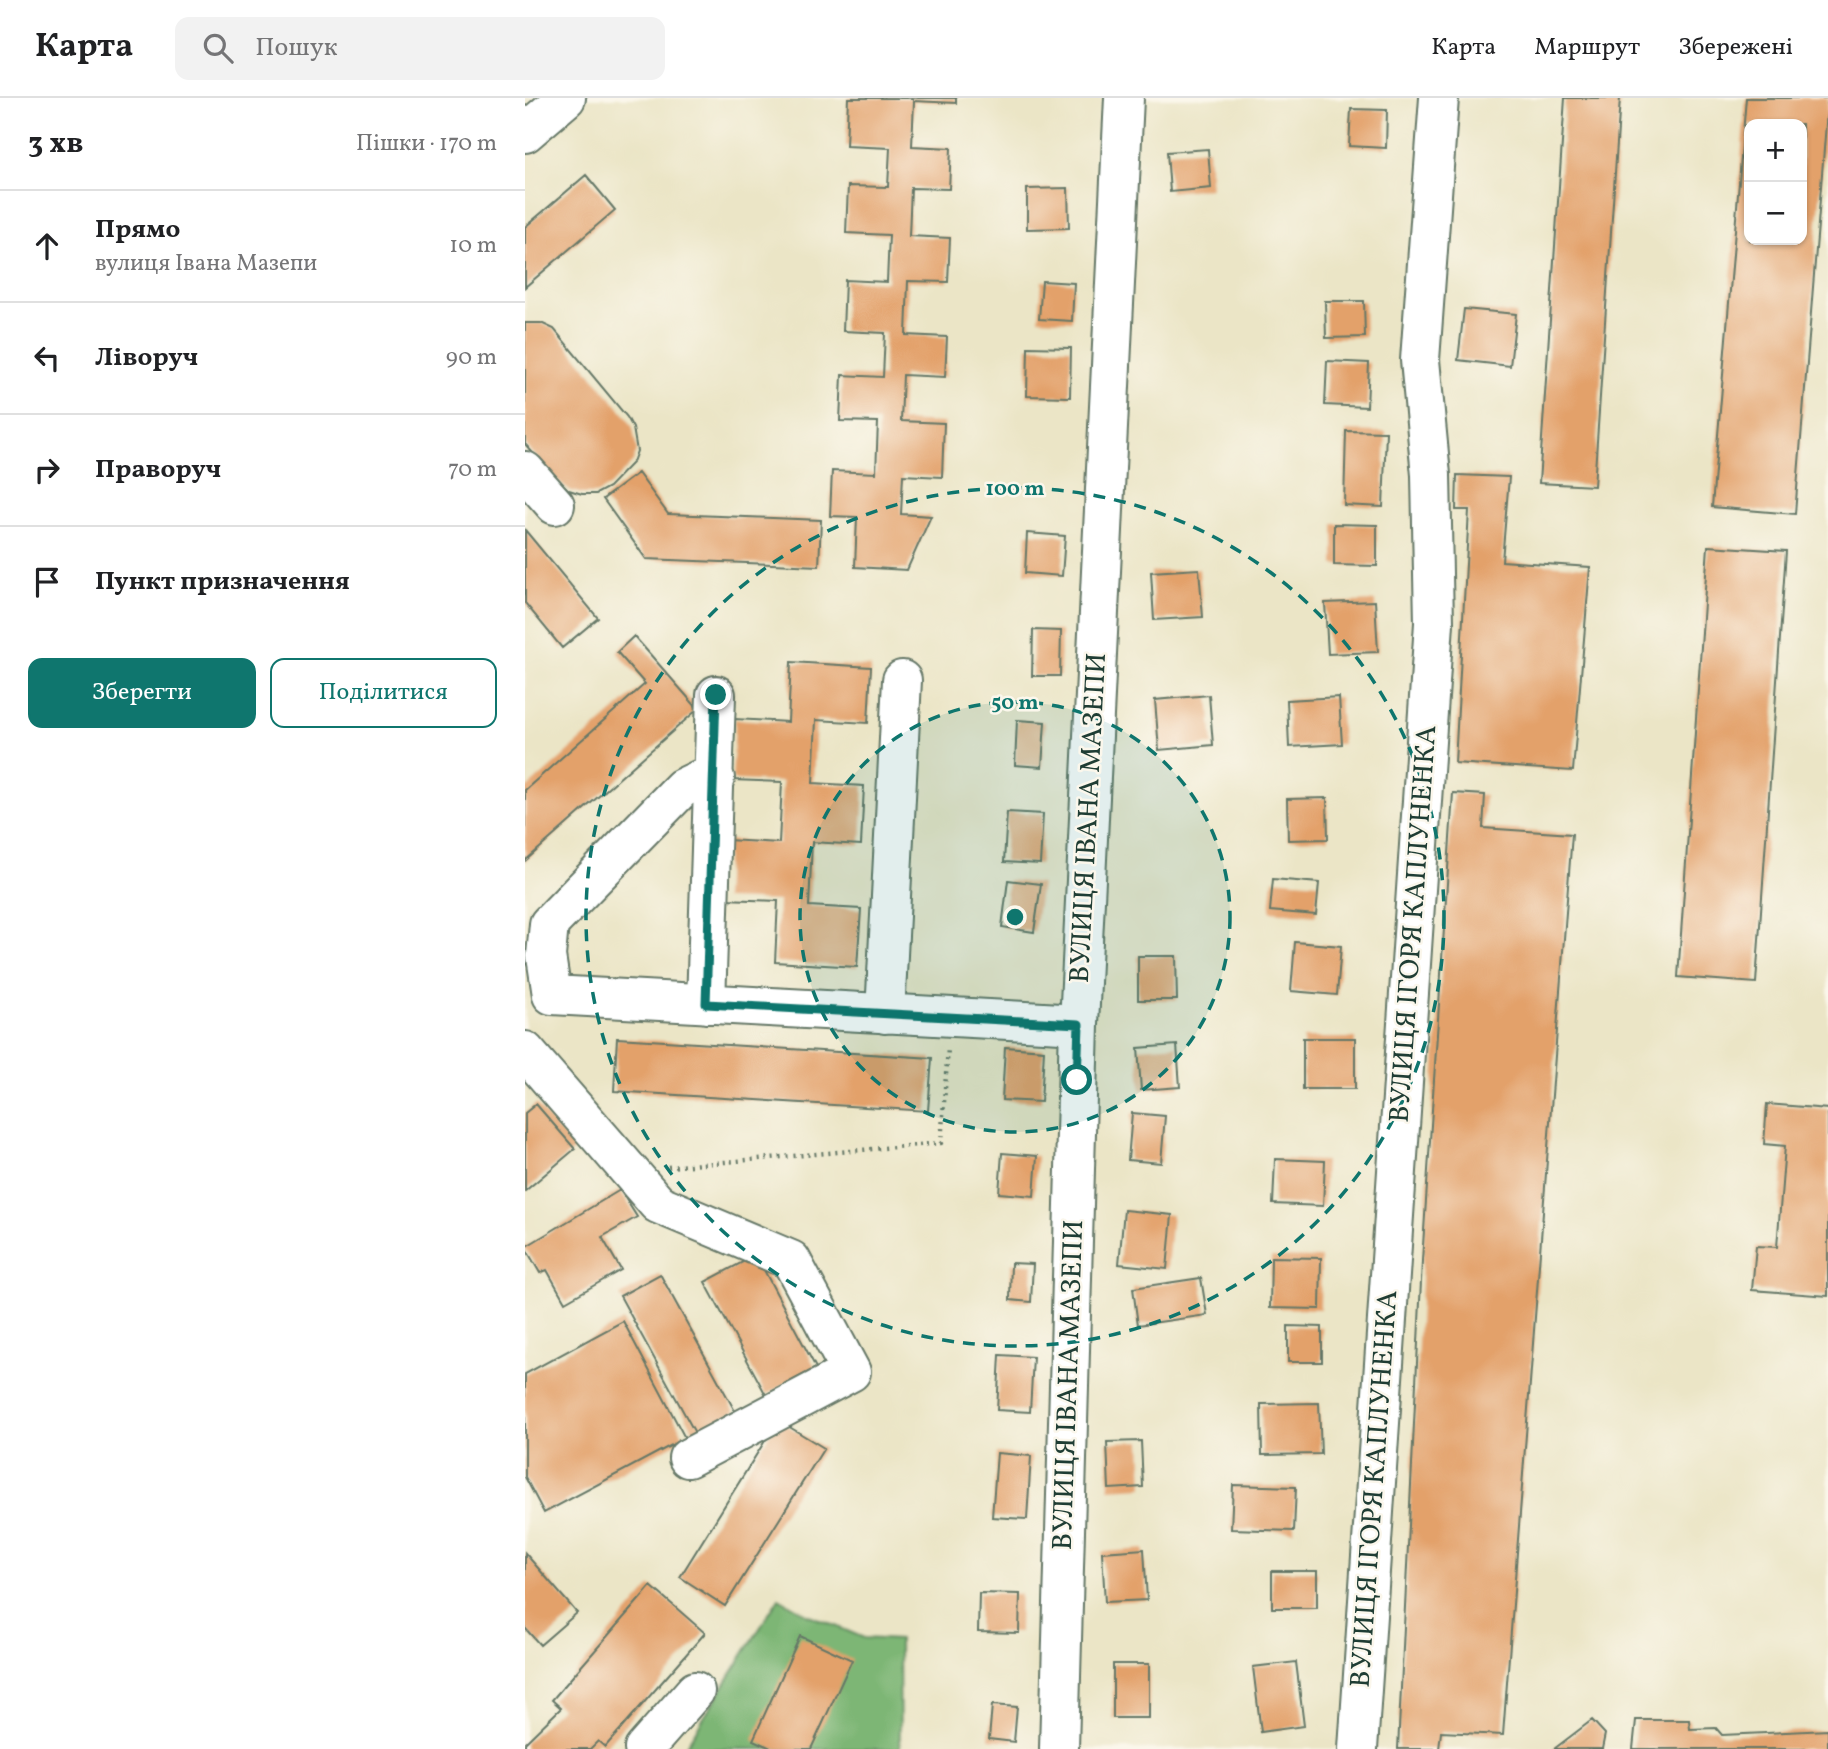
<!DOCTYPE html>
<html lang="uk">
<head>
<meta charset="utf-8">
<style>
  body { margin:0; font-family:Vollkorn,serif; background:#f2f2f2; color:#202124 }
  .controls { position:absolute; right:21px; top:21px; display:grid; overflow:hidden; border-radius:14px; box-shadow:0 2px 5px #0004 }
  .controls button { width:63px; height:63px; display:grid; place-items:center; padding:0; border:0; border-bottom:2px solid #e0e0e0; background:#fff; color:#202124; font:35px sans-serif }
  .stop { position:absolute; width:21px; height:21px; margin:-16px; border:5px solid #0f766e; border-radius:50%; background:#fff }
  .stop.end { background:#0f766e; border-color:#fff; box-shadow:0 2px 7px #0008 }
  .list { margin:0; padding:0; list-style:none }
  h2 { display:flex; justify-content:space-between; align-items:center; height:91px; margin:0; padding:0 28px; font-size:30px }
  h2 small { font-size:23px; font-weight:400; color:#757577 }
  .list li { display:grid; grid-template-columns:46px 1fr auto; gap:21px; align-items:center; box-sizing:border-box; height:112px; padding:0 28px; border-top:2px solid #e0e0e0 }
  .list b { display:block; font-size:26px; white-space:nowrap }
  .list p { margin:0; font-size:23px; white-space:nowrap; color:#757577 }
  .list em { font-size:23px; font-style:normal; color:#757577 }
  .actions { display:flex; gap:14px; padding:21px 28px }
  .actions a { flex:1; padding:16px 0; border:2px solid #0f766e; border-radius:14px; text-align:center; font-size:24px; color:#0f766e }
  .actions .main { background:#0f766e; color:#fff }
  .icon { flex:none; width:38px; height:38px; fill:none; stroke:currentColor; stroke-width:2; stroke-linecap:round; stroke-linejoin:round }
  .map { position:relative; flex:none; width:1303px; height:1651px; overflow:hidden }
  header { display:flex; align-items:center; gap:42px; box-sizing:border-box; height:98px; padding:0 35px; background:#fff; border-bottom:2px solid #e0e0e0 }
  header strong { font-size:33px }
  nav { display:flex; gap:38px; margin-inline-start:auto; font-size:24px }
  .search { width:490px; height:63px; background:#f2f2f2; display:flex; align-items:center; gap:18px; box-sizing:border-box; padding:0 24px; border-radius:14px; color:#757577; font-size:26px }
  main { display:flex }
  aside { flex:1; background:#fff }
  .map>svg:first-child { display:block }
</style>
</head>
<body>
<header>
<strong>Карта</strong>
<div class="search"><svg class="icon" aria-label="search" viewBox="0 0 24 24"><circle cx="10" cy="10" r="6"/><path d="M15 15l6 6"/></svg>Пошук</div>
<nav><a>Карта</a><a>Маршрут</a><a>Збережені</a></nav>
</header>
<main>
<aside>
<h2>3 хв<small>Пішки · 170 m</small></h2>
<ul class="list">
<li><svg class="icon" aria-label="ahead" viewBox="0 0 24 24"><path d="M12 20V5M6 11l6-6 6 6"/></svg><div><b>Прямо</b><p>вулиця Івана Мазепи</p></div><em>10 m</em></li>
<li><svg class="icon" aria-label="left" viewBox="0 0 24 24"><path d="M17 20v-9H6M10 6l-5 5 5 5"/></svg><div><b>Ліворуч</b></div><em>90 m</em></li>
<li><svg class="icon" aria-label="right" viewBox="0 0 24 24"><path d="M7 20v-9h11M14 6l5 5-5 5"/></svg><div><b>Праворуч</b></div><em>70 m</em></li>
<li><svg class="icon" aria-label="arrive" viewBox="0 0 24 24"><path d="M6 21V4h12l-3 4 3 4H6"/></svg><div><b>Пункт призначення</b></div></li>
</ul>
<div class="actions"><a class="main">Зберегти</a><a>Поділитися</a></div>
</aside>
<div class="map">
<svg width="1303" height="1651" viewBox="0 0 1303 1651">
  <rect width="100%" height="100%" fill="#fbf7ec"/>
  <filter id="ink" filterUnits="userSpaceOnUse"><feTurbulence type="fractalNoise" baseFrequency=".0143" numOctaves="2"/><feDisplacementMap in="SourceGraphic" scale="14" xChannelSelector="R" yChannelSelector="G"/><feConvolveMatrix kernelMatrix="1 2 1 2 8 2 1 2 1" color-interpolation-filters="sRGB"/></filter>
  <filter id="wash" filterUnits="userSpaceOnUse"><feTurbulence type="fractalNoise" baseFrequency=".00686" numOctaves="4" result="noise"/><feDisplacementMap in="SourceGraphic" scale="28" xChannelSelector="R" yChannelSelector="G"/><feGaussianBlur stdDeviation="1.57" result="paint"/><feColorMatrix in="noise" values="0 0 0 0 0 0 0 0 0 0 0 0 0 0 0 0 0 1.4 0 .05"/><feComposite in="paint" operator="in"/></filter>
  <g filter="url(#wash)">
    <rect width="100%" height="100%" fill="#ebe5c6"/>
    <path fill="#7db674" stroke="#4e7a54" stroke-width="2" d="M254,1500L282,1516L339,1540L374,1542L375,1651H159Z"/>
    <g id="blocks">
      <path fill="#e3a16b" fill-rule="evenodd" d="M323,0H431V5L389,3L387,48L426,50L424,91L386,90L384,138L425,140L423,184L383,183L381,237L422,239L420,279L378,277L376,323L419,325L417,379L378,377L376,416L406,418L382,472L330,469L332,419L305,418L307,373L351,375L353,324L315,323L317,277L358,279L360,235L318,233L320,182L362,184L364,137L321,135L323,88L363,89L365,50L321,48Z
        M1040,0H1095L1069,388L1014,385Z
        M1221,0H1303L1270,416L1187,409ZM1224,26H1277V142H1224Z
        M826,11L862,12L861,50L824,48Z
        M683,51L686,90L645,94L642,54Z
        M61,77L90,112L0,189V129Z
        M543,90L544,130L502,131V91Z
        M517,183L549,185L547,223L514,221Z
        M800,203H839L840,239L801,240Z
        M939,211L991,216L985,268L933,262Z
        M0,225H16L29,231L102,319L108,330L112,353L108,364L84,389L71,396H57L44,392L29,379L0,346Z
        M503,249L546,250L545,299L502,298Z
        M802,263L844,265L842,309L800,307Z
        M821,333L861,334L858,409L819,407Z
        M113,375L143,416L296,422L294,468L121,461L78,401Z
        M932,377L984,379L977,463L1065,469L1048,673L930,665L944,412H931Z
        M809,426L852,427V468L809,467Z
        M0,432L73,520L37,550L0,505Z
        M502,435L540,438L537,478L500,475Z
        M1183,448L1261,453L1231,885L1153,879Z
        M674,471L678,519L629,522L626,474Z
        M850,503L853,554L803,556L800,505Z
        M508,532L536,533L535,578H507Z
        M109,538L173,611L0,763V692L120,586L92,554Z
        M266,564L346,569L343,625L291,622L288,685L339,688L336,747L287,744L284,808L336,811L332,869L250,864L253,803L199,801L202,742L254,745L257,684L207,682L210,621L263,624Z
        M684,597L688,647L634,652L630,602Z
        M814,599L817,646L764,649L762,602Z
        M492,622L520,624L517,669L490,667Z
        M928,695L960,697L958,730L1047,736L978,1637L916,1634L914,1651H873L897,1163Z
        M802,700L803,741L763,742L762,701Z
        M482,714L518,716L515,766L479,764Z
        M748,781L794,785L791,817L745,813Z
        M483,782L516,786L509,834L477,829Z
        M770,844L816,848L812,897L766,893Z
        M613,858H651L652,902H613Z
        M92,940L407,960L403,1013L89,993Z
        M778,940H830V991H778Z
        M652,947L655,989L616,992L613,950Z
        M480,949L519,952L516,1004L477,1002Z
        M11,1006L50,1051L0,1093V1015Z
        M1242,1006L1303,1011V1198L1227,1192L1231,1148L1252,1149L1260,1048L1239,1046Z
        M607,1015L640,1018L636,1065L603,1062Z
        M477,1055L512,1058L509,1098L474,1095Z
        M750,1061L800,1063L798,1108L748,1106Z
        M95,1092L112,1119L77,1139L96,1172L40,1204L22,1172L15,1175L0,1149Z
        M599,1112L647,1117L642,1171L594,1166Z
        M231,1157L291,1270L241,1297L180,1184Z
        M746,1159L796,1160L795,1211L745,1210Z
        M486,1165L508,1166L506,1204L485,1202Z
        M135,1176L210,1313L170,1335L95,1198Z
        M676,1180L682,1217L613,1227L608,1190Z
        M98,1223L160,1340L19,1415L0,1379V1276Z
        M763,1228L797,1229V1264H763Z
        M475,1257L508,1259L505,1314L472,1312Z
        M794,1305L796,1356L737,1357L736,1306Z
        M253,1322L299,1350L200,1508L155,1479Z
        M616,1343L618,1389L584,1391L582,1344Z
        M472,1355L506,1358L502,1421L467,1419Z
        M708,1387L771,1389L769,1433L706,1431Z
        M619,1451L622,1502L580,1504L577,1454Z
        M0,1455L52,1515L15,1547L0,1530Z
        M747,1473H792V1510H747Z
        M126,1488L180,1535L80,1649L73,1643L65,1651H0V1645L36,1610L27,1602Z
        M454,1495L495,1496L494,1535L453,1534Z
        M275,1538L327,1562L286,1651H248L228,1642Z
        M771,1564L779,1628L736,1634L728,1569Z
        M588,1566H624V1620H588Z
        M467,1607L492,1609L489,1644L464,1641Z
        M1067,1622L1080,1636L1077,1651H1029Z
        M1111,1622H1164L1165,1631L1191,1630L1197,1637L1303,1632V1651H1108Z"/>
    </g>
  </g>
  <g filter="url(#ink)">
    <use href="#blocks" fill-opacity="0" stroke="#667867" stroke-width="2"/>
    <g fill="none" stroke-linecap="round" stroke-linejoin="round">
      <defs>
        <path id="minor" d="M0,35L41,0
          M0,373L30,407
          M190,680H178L157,690L24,826L21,858L27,897L554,926
          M181,906L191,597
          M360,916L377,582
          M0,953L133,1106L266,1162L326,1274L163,1360
          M119,1651L170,1593
          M534,1651L554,926L599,0
          M833,1651L909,525L906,377L895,262L914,0"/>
      </defs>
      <use href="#minor" stroke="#667867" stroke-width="42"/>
      <path stroke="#667867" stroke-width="4.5" stroke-dasharray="2 5" stroke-linecap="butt" d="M143,1069L416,1045L423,950"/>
      <use href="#minor" stroke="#fff" stroke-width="38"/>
    </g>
  </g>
  <g fill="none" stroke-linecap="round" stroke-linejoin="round" filter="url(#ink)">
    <path stroke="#0f766e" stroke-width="9" d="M191,597L181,906L554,926L552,982"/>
  </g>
  <circle cx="490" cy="819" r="215" fill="#0f766e" fill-opacity=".12"/>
  <g fill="none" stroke="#0f766e" stroke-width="3.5" stroke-dasharray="12 9">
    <circle cx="490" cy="819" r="215"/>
    <circle cx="490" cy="819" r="429"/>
  </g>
  <g text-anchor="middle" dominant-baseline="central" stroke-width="5" stroke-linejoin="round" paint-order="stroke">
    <g font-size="28" fill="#1f3d34" stroke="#fbf7ec">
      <text transform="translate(564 720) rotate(-87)">ВУЛИЦЯ ІВАНА МАЗЕПИ</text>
      <text transform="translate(889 826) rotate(-86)">ВУЛИЦЯ ІГОРЯ КАПЛУНЕНКА</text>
      <text transform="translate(544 1287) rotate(-88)">ВУЛИЦЯ ІВАНА МАЗЕПИ</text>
      <text transform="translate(850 1391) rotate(-86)">ВУЛИЦЯ ІГОРЯ КАПЛУНЕНКА</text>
    </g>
  </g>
  <circle cx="490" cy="819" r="10" fill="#0f766e" stroke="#fbf7ec" stroke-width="3.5"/>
  <g font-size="21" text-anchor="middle" font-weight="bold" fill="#0f766e" stroke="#fbf7ec" stroke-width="5" stroke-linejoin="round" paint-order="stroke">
    <text x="490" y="397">100 m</text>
    <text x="490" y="611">50 m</text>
  </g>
</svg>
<div class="controls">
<button>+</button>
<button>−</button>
</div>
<div class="stop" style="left:552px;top:982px"></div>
<div class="stop end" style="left:191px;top:597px"></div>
</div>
</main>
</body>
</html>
